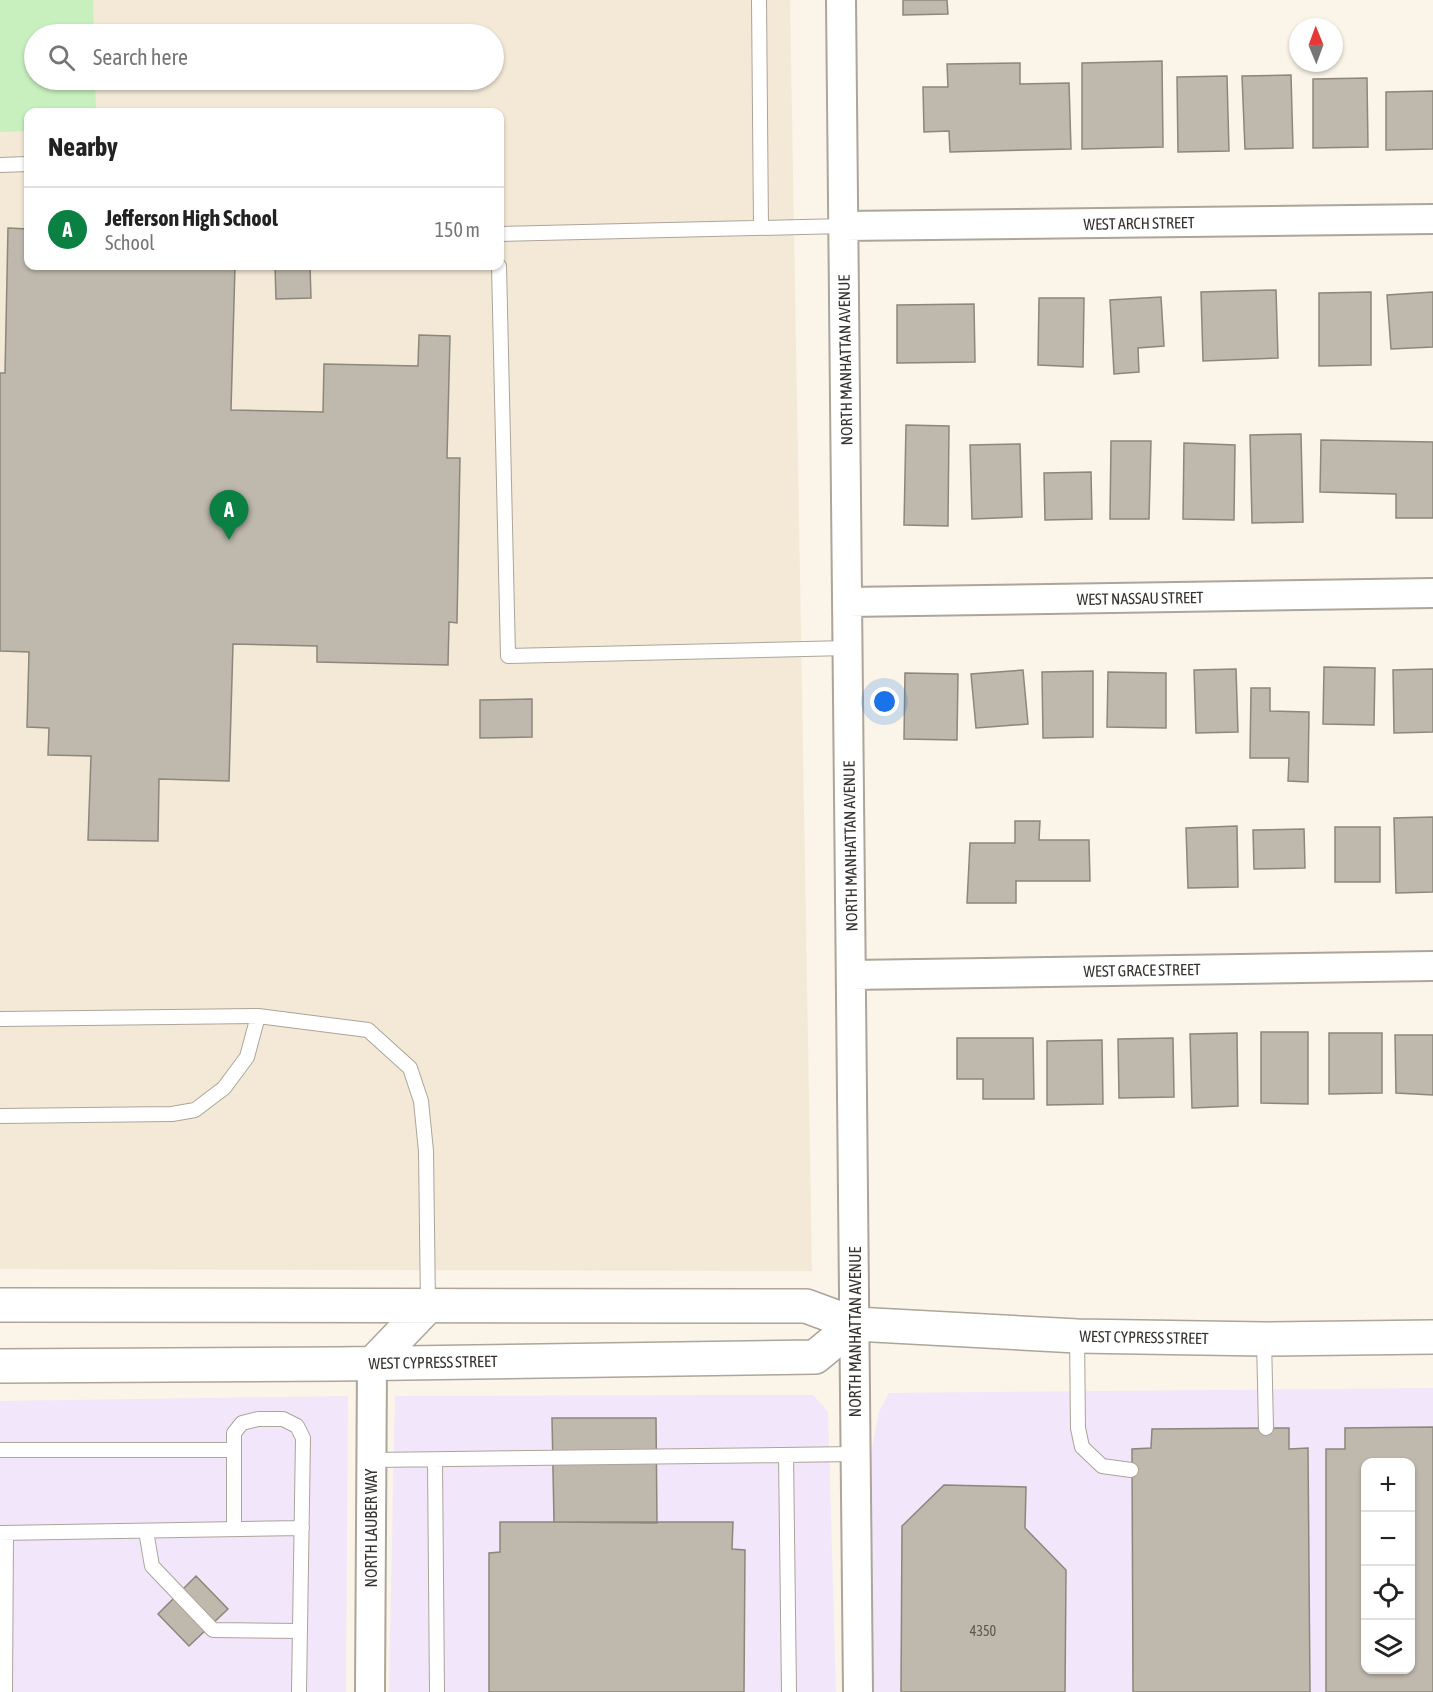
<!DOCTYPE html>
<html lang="en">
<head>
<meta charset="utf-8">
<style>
  body { margin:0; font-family:"Asap Condensed",sans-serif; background:#f2f2f2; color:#222 }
  .controls { position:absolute; right:18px; bottom:18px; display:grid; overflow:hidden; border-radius:12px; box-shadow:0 2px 4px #0004 }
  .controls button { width:54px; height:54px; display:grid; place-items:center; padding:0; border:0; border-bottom:2px solid #e0e0e0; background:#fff; color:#222; font:30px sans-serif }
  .compass { position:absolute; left:1289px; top:18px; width:54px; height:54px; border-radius:50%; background:#fff; box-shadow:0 2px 4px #0004; rotate:359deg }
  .you { position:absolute; left:885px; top:702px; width:21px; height:21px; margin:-15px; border:4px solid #fff; border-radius:50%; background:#1a73e8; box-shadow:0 0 0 9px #1a73e833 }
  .badge { display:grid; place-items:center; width:39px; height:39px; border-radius:50%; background:#0b8043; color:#fff; font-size:20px; font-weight:700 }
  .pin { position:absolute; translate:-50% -50px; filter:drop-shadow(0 2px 3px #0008) }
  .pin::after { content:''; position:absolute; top:32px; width:21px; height:18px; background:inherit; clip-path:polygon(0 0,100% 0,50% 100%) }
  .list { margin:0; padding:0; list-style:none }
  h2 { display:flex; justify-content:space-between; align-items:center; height:78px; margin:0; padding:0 24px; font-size:26px }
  h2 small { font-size:20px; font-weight:400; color:#767676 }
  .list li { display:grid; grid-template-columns:39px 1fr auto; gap:18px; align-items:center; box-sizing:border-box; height:84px; padding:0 24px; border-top:2px solid #e0e0e0 }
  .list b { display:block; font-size:22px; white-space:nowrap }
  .list p { margin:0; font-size:20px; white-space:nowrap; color:#767676 }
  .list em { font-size:20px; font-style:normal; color:#767676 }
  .icon { flex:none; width:33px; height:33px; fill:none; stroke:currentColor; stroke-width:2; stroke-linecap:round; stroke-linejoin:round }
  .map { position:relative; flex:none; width:1433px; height:1692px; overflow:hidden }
  .search { position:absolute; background:#fff; box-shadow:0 2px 4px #0004; left:24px; top:24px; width:480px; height:66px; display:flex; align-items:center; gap:15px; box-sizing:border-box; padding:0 21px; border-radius:33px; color:#767676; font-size:22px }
  .panel { position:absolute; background:#fff; box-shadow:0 2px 4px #0004; left:24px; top:108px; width:480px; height:162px; border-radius:12px }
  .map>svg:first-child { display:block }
</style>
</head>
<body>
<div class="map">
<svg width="1433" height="1692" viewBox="0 0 1433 1692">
  <rect width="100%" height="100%" fill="#fbf4e8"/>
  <path fill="#f2e6fa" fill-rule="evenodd" d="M1433,1388V1692H870L869,1463L879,1412L889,1393ZM1366,1462H1410V1670H1366Z
    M813,1395L828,1412L836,1692H389L395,1396Z
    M348,1396L346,1692H0V1401Z"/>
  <path fill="#f3e9d6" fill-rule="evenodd" d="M0,0H790L812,1271L0,1269ZM34,34H494V80H34ZM28,112H500V266H28Z"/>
  <path fill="#c8f0bf" d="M0,0H93L94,34H34V80H95L96,112H28V131L0,132Z"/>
  <path fill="#beb8ad" stroke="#8c867b" stroke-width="1.5" fill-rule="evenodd" d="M903,0H947L948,14L903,15Z
    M1162,61L1163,147L1082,149V63Z
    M1020,63V84L1069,83L1071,149L950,152L949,131L924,132L923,87H948L947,64Z
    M1291,75L1293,148L1245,149L1242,76Z
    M1227,76L1229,151L1178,152L1177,77Z
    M1367,78L1368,147L1313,148V79Z
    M1433,91V149L1386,150V92Z
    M8,228L28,229V266H235L231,410L323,412L324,364L418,366L419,335L450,336L447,458H460L457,623L449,622L448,665L317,662V646L233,644L229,781L159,779L158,841L88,840L91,756L48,755L49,728L27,727L29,652L0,651V373H5Z
    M275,266H310L311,298L276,299Z
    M1276,290L1278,358L1203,361L1201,292Z
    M1371,292V365L1319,366V293Z
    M1433,292V347L1391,349L1387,295Z
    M1161,297L1164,346L1138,348L1139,372L1114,374L1110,300Z
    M1039,298H1084L1083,367L1038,365Z
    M974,304L975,362L897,363V305Z
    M906,425L949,426L948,526L904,525Z
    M1301,434L1303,522L1252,523L1250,435Z
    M1321,440L1433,442V518H1396V494L1320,492Z
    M1111,441H1151L1149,519H1110Z
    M1184,443L1235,445L1234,520L1183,519Z
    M1020,444L1022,517L972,519L970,445Z
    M1091,472L1092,519L1045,520L1044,473Z
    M1324,667L1375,668L1374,725L1323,724Z
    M1236,669L1238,732L1196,733L1194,670Z
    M1433,669V732L1394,733L1393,670Z
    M1023,670L1028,724L976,728L971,674Z
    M1093,671V737L1043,738L1042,672Z
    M1108,672L1166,673V728L1107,727Z
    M905,673L958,674L957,740L904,739Z
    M1251,688H1270V711L1309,712L1308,782L1288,781L1289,758H1250Z
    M532,699V737L480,738V700Z
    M1433,817V892L1396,893L1394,818Z
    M1015,821H1040L1039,840H1089L1090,881H1016V903H967L970,843H1015Z
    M1237,826L1238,887L1188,888L1186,828Z
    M1335,827H1380V882H1335Z
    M1304,829L1305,868L1254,869L1253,830Z
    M1261,1032H1308V1104L1261,1103Z
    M1237,1033L1238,1106L1192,1108L1190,1034Z
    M1329,1033H1382V1093L1329,1094Z
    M1395,1035H1433V1095L1396,1093Z
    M957,1038H1033L1034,1099H983V1079H957Z
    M1173,1038L1174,1097L1119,1098L1118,1039Z
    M1102,1040L1103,1104L1047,1105V1041Z
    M552,1418H656L657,1523L554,1522Z
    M1433,1427V1692H1326V1449H1345V1428ZM1366,1462H1410V1670H1366Z
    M1266,1428H1289V1449L1308,1448L1310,1692H1133L1132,1449L1151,1448L1152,1429Z
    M944,1485L1026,1487L1025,1528L1066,1570L1065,1692H901L902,1526Z
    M500,1522H733L732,1549L745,1550L744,1692H489V1553L500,1552Z
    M196,1576L228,1609L189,1646L158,1614Z"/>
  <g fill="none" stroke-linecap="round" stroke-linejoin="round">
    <defs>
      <path id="lane" d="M759,0L761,228
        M0,165L28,164
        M500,234L844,226
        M499,266L508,656L848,648
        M0,1019L258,1016L368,1030L410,1068L421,1101L426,1151L428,1306
        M0,1116L172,1114L195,1110L224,1088L247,1057L258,1016
        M1077,1336L1078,1428L1082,1447L1102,1466L1131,1470
        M1264,1339L1266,1428
        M0,1450H233
        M786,1455L789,1692
        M372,1460L856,1454
        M435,1460L437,1692
        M234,1529V1433L242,1423L258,1419H283L297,1426L303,1438L299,1692
        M146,1531L152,1566L213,1630L300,1631
        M0,1533L302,1528
        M5,1692L6,1533"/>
      <path id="street" d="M841,0L858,1692
        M844,226L1433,219
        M848,602L1433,593
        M851,975L1433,966
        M370,1692L372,1364"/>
      <path id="secondary" d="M0,1305L806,1306L855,1324L1077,1336L1264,1339L1433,1337
        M372,1364L428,1306
        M0,1366L338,1364L815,1357L855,1324"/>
    </defs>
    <use href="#lane" stroke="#aba59a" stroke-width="16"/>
    <use href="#street" stroke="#aba59a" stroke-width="32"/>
    <use href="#secondary" stroke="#aba59a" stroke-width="36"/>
    <use href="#lane" stroke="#fff" stroke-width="14"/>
    <use href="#street" stroke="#fff" stroke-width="28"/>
    <use href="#secondary" stroke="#fff" stroke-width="33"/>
  </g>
  <g text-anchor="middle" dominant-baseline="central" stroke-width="6" stroke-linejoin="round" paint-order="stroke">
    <g font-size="14" fill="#59554f">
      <text x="983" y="1631">4350</text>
    </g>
    <g font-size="16" fill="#373430" stroke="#fff">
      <text transform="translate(1139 223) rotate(-1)">WEST ARCH STREET</text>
      <text transform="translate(845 360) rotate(-91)">NORTH MANHATTAN AVENUE</text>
      <text transform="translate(1140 598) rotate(-1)">WEST NASSAU STREET</text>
      <text transform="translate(850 846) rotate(-91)">NORTH MANHATTAN AVENUE</text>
      <text transform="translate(1142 970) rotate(-1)">WEST GRACE STREET</text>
      <text transform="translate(855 1332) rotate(-90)">NORTH MANHATTAN AVENUE</text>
      <text transform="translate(1144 1337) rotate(1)">WEST CYPRESS STREET</text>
      <text transform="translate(433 1362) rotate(-1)">WEST CYPRESS STREET</text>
      <text transform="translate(371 1528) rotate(-90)">NORTH LAUBER WAY</text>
    </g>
  </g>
</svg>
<div class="controls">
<button>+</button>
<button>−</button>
<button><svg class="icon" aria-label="locate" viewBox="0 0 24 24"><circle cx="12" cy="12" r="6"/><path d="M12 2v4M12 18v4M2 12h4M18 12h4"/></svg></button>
<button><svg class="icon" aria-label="layers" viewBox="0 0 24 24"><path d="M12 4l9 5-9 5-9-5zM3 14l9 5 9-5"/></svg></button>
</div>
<svg class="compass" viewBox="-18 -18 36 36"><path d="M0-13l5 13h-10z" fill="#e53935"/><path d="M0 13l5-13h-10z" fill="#767676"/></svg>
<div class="you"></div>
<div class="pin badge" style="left:229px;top:540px">A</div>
<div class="search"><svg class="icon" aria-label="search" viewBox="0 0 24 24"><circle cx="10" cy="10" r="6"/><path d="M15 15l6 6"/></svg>Search here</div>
<section class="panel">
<h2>Nearby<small></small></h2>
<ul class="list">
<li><span class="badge">A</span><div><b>Jefferson High School</b><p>School</p></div><em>150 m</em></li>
</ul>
</section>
</div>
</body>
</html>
